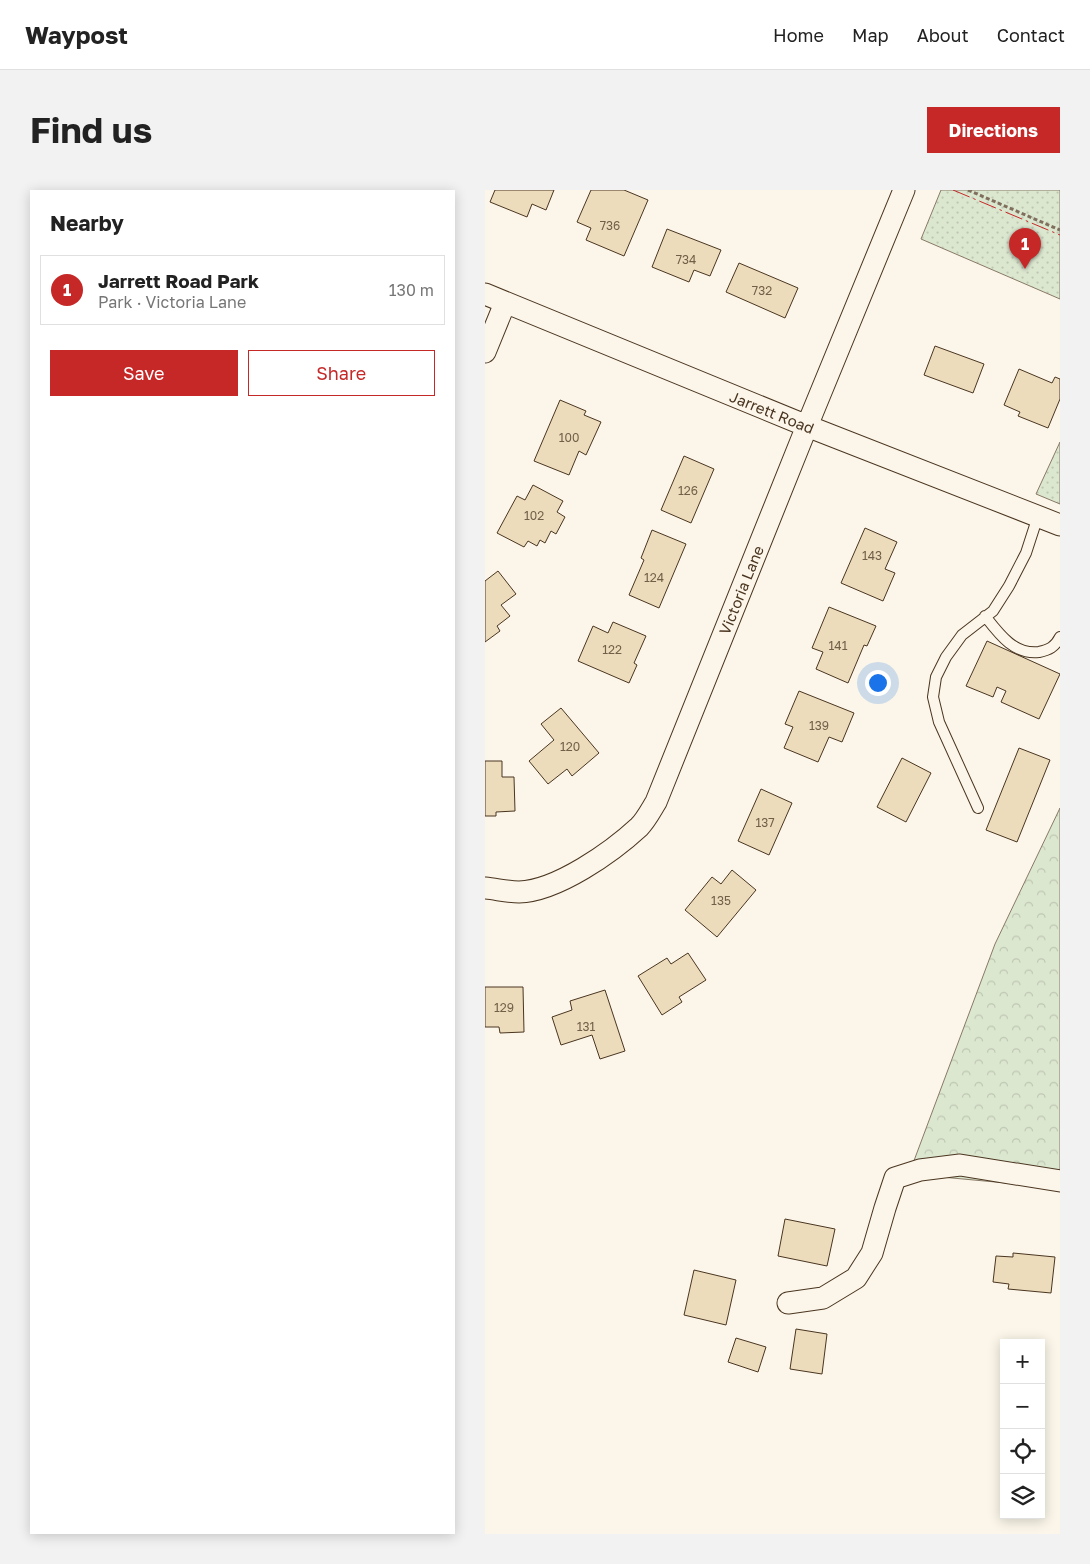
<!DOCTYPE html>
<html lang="en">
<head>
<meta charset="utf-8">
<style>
  body { margin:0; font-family:"Golos Text",sans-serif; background:#f2f2f2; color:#222 }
  .controls { position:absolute; right:15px; bottom:15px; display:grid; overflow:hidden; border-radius:0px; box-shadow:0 2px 12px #0003 }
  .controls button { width:45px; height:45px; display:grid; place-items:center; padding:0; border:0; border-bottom:1px solid #e0e0e0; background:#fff; color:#222; font:25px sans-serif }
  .you { position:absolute; left:392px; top:492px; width:18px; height:18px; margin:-12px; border:4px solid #fff; border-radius:50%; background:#1a73e8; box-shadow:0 0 0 8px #1a73e833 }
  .badge { display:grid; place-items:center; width:32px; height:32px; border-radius:50%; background:#c62828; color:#fff; font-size:16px; font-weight:700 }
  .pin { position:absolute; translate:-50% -41px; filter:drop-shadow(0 1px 2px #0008) }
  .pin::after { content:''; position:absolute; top:26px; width:18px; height:15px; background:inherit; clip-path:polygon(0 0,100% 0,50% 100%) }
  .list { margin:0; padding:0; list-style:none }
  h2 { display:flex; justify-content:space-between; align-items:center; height:65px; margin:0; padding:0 20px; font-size:21px }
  h2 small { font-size:16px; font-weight:400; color:#767676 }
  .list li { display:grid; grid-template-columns:32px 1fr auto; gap:15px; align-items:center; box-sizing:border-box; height:70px; margin:0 10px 10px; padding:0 10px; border:1px solid #e0e0e0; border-radius:0px }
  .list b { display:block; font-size:19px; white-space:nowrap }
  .list p { margin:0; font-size:16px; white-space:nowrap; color:#767676 }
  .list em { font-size:16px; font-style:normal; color:#767676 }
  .actions { display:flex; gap:10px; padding:15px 20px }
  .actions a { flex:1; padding:11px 0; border:1px solid #c62828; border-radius:0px; text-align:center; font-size:18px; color:#c62828 }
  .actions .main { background:#c62828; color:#fff }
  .icon { flex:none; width:28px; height:28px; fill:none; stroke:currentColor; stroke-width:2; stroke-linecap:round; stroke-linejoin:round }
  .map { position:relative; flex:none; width:575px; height:1344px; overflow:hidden; border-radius:0px }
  header { display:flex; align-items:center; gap:30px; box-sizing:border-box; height:70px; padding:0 25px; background:#fff; border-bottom:1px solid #e0e0e0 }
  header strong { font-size:24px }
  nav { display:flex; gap:28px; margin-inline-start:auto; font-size:18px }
  .intro { display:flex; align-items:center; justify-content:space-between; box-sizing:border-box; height:120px; padding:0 30px }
  h1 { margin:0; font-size:35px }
  .button { padding:12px 22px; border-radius:0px; background:#c62828; color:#fff; font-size:18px; font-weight:700 }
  main { display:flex; gap:30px; padding:0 30px }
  aside { flex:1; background:#fff; border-radius:0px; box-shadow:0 2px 12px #0003 }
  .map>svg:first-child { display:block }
</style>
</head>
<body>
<header>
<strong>Waypost</strong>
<nav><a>Home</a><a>Map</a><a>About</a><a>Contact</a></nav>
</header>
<div class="intro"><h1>Find us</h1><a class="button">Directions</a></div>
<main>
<aside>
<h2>Nearby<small></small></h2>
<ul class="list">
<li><span class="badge">1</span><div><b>Jarrett Road Park</b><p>Park · Victoria Lane</p></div><em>130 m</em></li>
</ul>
<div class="actions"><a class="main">Save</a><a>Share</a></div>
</aside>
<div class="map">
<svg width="575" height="1344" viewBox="0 0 575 1344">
  <defs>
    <pattern id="forest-crowns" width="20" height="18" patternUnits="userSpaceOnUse" patternTransform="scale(1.25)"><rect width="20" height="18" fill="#dce7d0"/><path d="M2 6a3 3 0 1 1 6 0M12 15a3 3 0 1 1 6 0" fill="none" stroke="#bec7b2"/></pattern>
    <pattern id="park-dots" width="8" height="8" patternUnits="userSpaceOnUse" patternTransform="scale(1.25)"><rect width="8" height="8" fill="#dce7d0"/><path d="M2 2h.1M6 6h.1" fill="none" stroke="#bec7b2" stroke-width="1.8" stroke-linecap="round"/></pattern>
  </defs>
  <rect width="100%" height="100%" fill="#fbf6e9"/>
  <path fill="url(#forest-crowns)" stroke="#887966" d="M575,618V998L424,984L510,754Z"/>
  <path fill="url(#park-dots)" stroke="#887966" d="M456,0H575V109L436,49Z
    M575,252V314L551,304Z"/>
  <path fill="#ecdcbc" stroke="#4a3520" d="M10,0H69L61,20L47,14L42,27L5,12Z
    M106,0H139L163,10L139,66L101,50L106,38L92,32Z
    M182,39L236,60L225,86L209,80L204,92L167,77Z
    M254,73L313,98L300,128L241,102Z
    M450,156L499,174L488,203L439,185Z
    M534,179L567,193L570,187L575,189V209L563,238L533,226L535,222L519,215Z
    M75,210L101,221L99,225L116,232L101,265L94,261L84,285L49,271Z
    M199,266L229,279L206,333L176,320Z
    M48,295L78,311L72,322L80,327L71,344L66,341L60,353L55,350L52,356L43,351L39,357L12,343L32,306L40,310Z
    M380,338L412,352L400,379L410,383L398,411L356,393Z
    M167,340L201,354L174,418L144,405L159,370L156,368Z
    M13,381L31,404L16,415L25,426L12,436L15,441L0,452V391Z
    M344,417L391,436L382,456L379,455L363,493L331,479L338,462L327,458Z
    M128,432L161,446L149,473L152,475L144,493L93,471L108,436L123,443Z
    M502,451L575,484L554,529L516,512L521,501L512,497L508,507L481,496Z
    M314,501L369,523L357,552L344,547L333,572L299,558L308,537L300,534Z
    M76,518L114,563L87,586L82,579L63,594L44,571L69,550L56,534Z
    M534,558L565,570L532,652L501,640Z
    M417,568L446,583L421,632L392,617Z
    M0,571H17V587H29L30,621L11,622V626H0Z
    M276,599L307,613L284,665L253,651Z
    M247,680L271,700L232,747L200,720L227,687L236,694Z
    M203,763L221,790L194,807L197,812L177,825L153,786L182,768L186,774Z
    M0,797H38L39,842L15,843L14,837H0Z
    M120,800L140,861L115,869L107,845L76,855L67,827L87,820L85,811Z
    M300,1029L350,1039L342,1076L293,1066Z
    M528,1063L570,1067L566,1103L523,1099L524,1094L508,1092L511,1066L528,1067Z
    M209,1080L251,1090L241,1135L199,1125Z
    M311,1139L342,1144L337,1184L305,1179Z
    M251,1148L281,1157L273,1182L243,1172Z"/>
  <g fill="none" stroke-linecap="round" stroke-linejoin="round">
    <defs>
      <path id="lane" d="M500,426C514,444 529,465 554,462C564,460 570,457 575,447
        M493,618L454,532L448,507L451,487L461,467L477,445L508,421L524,396L541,363L553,326"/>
      <path id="street" d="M0,104L322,236L575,335
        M0,162L20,113
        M0,698C11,699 23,702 34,702C72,701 127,662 154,637C161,630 166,620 171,612L322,236L419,0
        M303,1113L338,1108L371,1088L387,1063L400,1018L410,988L435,980L475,975L575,991"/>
    </defs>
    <use href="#lane" stroke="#4a3520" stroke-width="12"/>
    <use href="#street" stroke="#4a3520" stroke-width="23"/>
    <path stroke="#7f6f5c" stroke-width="3" stroke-dasharray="4 2.5" stroke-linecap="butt" d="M483,0L575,40"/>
    <use href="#lane" stroke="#fbf6e9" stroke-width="10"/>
    <use href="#street" stroke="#fbf6e9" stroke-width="21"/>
    <path stroke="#c62828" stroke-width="1" stroke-dasharray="18 4 2.5 4" stroke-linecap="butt" d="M468,0L575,45"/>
  </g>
  <g text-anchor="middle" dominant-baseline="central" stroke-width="4" stroke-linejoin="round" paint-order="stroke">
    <g font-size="12" fill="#725f47">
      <text x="125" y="35">736</text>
      <text x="201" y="69">734</text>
      <text x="277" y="100">732</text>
      <text x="84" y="247">100</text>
      <text x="203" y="300">126</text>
      <text x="49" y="325">102</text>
      <text x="387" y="365">143</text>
      <text x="169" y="387">124</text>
      <text x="353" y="455">141</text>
      <text x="127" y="459">122</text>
      <text x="334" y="535">139</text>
      <text x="85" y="556">120</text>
      <text x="280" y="632">137</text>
      <text x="236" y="710">135</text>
      <text x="19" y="817">129</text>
      <text x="101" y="836">131</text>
    </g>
    <g font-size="15" fill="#4a3520" stroke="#fbf6e9">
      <text transform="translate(287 222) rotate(22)">Jarrett Road</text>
      <text transform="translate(256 400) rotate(-68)">Victoria Lane</text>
    </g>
  </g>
</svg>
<div class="controls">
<button>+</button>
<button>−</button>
<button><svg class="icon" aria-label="locate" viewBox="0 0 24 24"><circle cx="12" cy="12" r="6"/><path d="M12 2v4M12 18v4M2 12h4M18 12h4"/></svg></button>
<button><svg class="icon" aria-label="layers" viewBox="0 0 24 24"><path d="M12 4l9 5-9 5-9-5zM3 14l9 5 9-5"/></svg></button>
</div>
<div class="you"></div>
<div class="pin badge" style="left:540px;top:79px">1</div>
</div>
</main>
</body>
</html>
